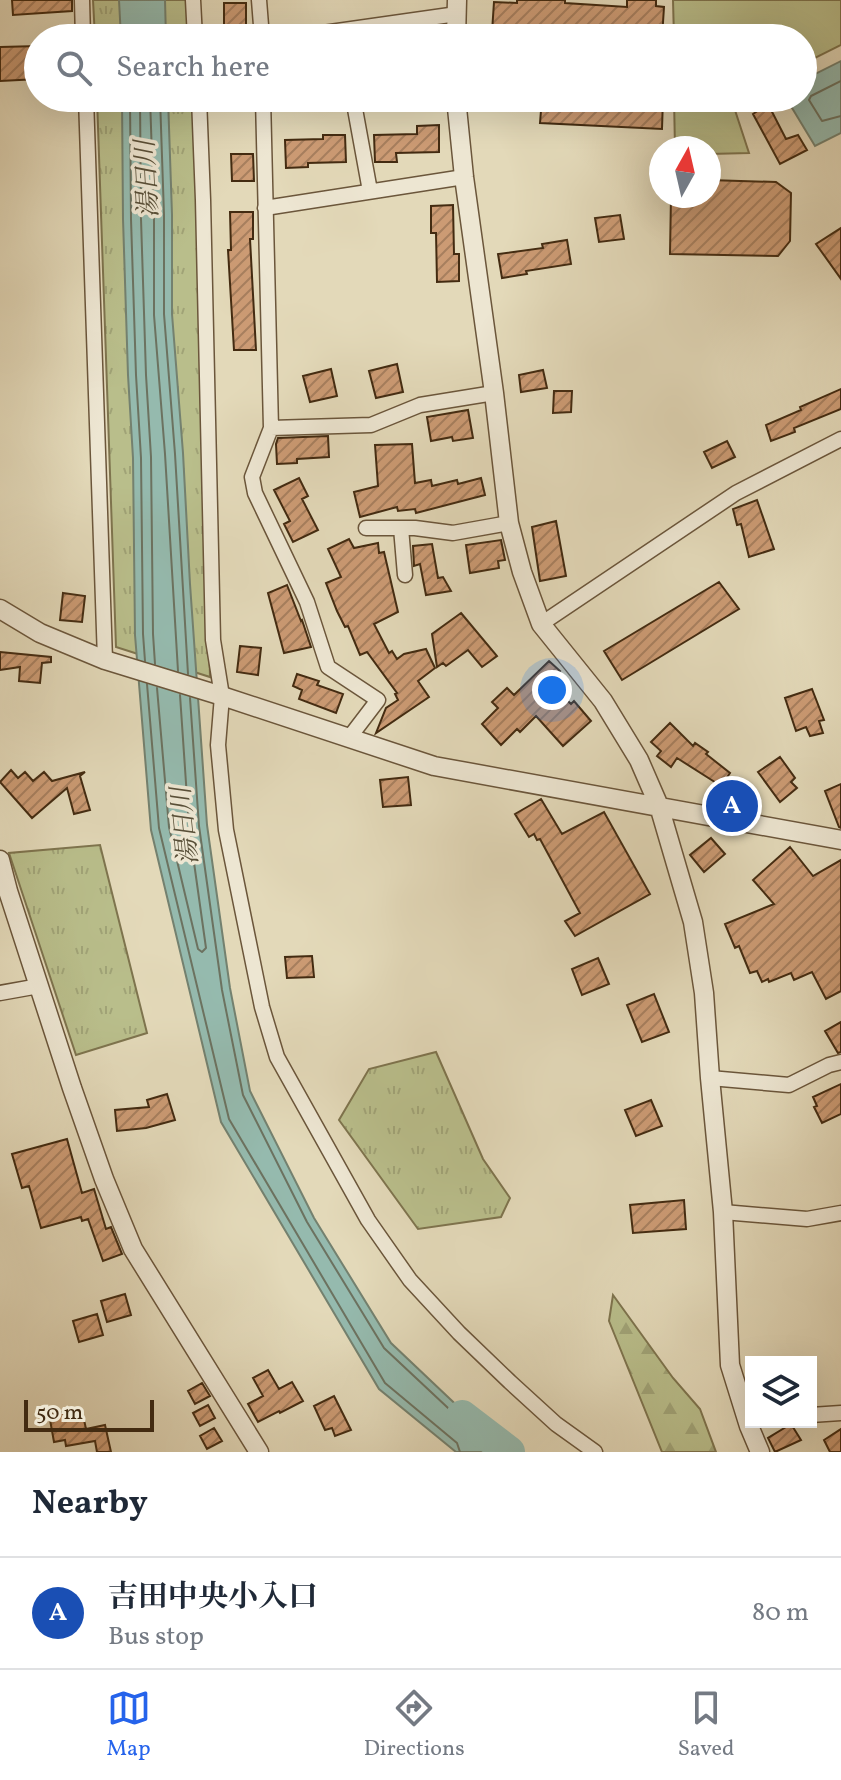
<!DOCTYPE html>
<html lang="en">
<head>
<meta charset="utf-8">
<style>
  body { margin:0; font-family:Vollkorn,"Noto Serif JP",serif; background:#f6f6f7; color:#1f2937 }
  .controls { position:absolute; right:24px; bottom:24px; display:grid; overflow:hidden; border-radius:0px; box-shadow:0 8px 32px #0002 }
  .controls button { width:72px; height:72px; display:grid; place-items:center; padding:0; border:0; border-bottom:2px solid #e0e1e3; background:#fff; color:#1f2937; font:40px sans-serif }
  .compass { position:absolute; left:649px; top:136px; width:72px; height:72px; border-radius:50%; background:#fff; box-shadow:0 8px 32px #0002; rotate:8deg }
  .scale { position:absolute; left:24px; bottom:20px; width:130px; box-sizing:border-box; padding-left:8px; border:4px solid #432b11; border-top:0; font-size:22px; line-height:28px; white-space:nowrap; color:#432b11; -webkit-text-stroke:6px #ede6d2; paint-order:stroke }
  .you { position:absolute; left:552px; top:690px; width:28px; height:28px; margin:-20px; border:6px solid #fff; border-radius:50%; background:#1a73e8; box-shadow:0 0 0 12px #1a73e833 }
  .badge { display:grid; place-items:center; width:52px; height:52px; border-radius:50%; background:#2563eb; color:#fff; font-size:26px; font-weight:700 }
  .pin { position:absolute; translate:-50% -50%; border:4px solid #fff; box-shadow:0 2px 8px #0006 }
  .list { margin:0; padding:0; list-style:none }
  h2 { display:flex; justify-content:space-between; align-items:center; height:104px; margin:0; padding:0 32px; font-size:34px }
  h2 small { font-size:26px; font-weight:400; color:#747a83 }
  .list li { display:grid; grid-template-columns:52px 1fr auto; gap:24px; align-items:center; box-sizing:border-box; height:112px; padding:0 32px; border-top:2px solid #e0e1e3 }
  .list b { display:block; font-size:30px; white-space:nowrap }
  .list p { margin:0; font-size:26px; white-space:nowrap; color:#747a83 }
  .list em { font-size:26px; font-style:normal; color:#747a83 }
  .icon { flex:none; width:44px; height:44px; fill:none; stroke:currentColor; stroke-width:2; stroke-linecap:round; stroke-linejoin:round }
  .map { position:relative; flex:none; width:841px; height:1452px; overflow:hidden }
  .search { position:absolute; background:#fff; box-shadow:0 8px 32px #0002; left:24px; right:24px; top:24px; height:88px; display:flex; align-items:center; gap:20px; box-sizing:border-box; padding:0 28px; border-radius:44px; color:#747a83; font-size:30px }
  .sheet { height:216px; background:#fff }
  nav { display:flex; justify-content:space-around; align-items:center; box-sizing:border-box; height:112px; border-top:2px solid #e0e1e3; background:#fff; font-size:22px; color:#747a83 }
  nav a { display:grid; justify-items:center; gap:4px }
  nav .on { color:#2563eb }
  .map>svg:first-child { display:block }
</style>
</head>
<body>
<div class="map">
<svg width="841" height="1452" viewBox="0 0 841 1452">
  <defs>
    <pattern id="grass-tufts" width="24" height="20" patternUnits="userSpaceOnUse" patternTransform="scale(2)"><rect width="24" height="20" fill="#b9be8b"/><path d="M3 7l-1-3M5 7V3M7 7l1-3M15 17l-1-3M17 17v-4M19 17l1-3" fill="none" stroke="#a0a377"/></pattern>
    <pattern id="forest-firs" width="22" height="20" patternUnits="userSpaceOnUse" patternTransform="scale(2)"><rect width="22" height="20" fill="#b9be8b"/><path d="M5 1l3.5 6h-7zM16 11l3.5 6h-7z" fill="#a0a377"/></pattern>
    <pattern id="building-hatch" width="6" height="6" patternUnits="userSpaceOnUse" patternTransform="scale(2)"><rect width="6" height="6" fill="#cc9b74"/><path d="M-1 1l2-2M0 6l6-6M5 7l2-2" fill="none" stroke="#a77f5e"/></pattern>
  </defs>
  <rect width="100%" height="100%" fill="#e3d9b9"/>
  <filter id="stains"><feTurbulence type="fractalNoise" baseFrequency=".0025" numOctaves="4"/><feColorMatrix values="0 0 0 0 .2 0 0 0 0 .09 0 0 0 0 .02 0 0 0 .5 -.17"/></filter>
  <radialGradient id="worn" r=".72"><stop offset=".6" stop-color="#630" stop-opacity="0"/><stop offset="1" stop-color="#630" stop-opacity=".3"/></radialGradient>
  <path fill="url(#grass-tufts)" stroke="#7e744e" stroke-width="2" d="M93,0H189L191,38H95Z
    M97,98H196L210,677L116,647Z
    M100,845L147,1033L76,1055L9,853Z
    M436,1052L483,1159L510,1198L501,1217L418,1229L339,1120L369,1069Z"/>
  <path fill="url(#forest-firs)" stroke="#7e744e" stroke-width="2" d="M613,1295L673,1378L700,1409L716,1452H662L609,1321Z"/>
  <path fill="#b9be8b" stroke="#7e744e" stroke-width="2" d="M673,0H841V45L803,64V38H674Z
    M674,98H736L732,101L749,153L709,154V148H675Z"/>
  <path fill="#95baae" stroke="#74816f" stroke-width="2" d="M119,0H165L166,38H121Z
    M841,61V133L815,146L786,98H803V80Z
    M122,98H168L172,215V314L183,453L190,584L207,825L230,988L250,1091L314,1218L391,1343L506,1452H456L379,1389L221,1122L151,830L135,635L133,458L128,375L123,219Z"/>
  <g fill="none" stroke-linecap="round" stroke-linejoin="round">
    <path stroke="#6c7260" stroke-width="2" d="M841,81L811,96L809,100L822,121L841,116
      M130,98L131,219L136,375L141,458L143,634L145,661
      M140,98L141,219L146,375L151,457L153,634L155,664
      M150,98L154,215V315L165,454L178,671
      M160,98L164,215V314L175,454L188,674
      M147,684L159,828L229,1119L385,1383L457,1443L460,1452
      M157,688L169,827L198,949L202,952L206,948L189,827L180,695
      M190,698L199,826L222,990L243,1095L307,1222L384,1348L495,1452"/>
    <path stroke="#95baae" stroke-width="32" d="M462,1416L509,1452"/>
  </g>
  <path fill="url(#building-hatch)" stroke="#432b11" stroke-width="2" d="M12,0H72V11L13,15Z
    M517,0H565V3L627,7V0H656V6L664,7L662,38H584L492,32L494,2L517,3Z
    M224,3H246V30L224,31Z
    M38,46V79L0,81V47Z
    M542,98H663L662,129L540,123Z
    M768,104L786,139L798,135L807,150L780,164L753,114Z
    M439,125V152L396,153L397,162H375L374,135L417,134V126Z
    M323,135H345L346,162L308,163V167L286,168L285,140L323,139Z
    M231,154H253L254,181H232Z
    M709,180L776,182L791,193L790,241L778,256L670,254L671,196H709Z
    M453,205L454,254H459V281L437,282L436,233H431V206Z
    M230,212H253V239H250L256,350H234L228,250H231Z
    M620,215L624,239L599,242L595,218Z
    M841,228V279L816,244Z
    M567,240L571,264L526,271L527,274L502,278L498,254L543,248L542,244Z
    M397,364L403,392L376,398L369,371Z
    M331,369L337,396L310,402L303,376Z
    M543,370L547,388L521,392L519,375Z
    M841,389V409L794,428L795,432L771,441L766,425L801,410L800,407Z
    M554,391H572L571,412L553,413Z
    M468,410L473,438L453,441L452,437L431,441L427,417Z
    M328,436L329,457L297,459V463L277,464L276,444L278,438Z
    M727,441L735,457L712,468L704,452Z
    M412,444L415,483L431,480L432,486L457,480L458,484L481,478L485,495L416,513L415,509L398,511L397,507L360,517L354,492L378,486L375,445Z
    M299,478L308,496L302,499L318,530L293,542L284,524L290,521L274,490Z
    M757,500L774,549L749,557L741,524L737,525L733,509Z
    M556,521L566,576L540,581L532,527Z
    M349,539L354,548L378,543L379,553L384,552L398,612L374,624L389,653L392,651L397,659L404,654L426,649L435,668L418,681L429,697L376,733L386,708L398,700L395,694L397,693L367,652L360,655L348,626L345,627L337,611L326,583L341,577L328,549Z
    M501,540L505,560L498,561L499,568L470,573L466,545Z
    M432,544L438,578L443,577L451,591L426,595L420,564L414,566L413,546Z
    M719,582L739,609L622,680L604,651Z
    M287,585L301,621L302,620L311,647L284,653L268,593Z
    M63,593L85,596L82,622L60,620Z
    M461,613L497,656L482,667L468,650L446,666L443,663L437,667L432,634Z
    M240,646L261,648L258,675L237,672Z
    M0,652L51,657V662L42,663L40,683L19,681L20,667L0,670Z
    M549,661L560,671L549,682L571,704L574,701L591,721L563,746L536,716L520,732L517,729L501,745L482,724L498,708L492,702L507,688L514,695Z
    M297,674L319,681L317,685L343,694L336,713L299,699L302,690L293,686Z
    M812,689L824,720L819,721L823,733L810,736L806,727L796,731L785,698Z
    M670,723L693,746L695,743L708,752L706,754L730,773L721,786L677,758L671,767L657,756L661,751L651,742Z
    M780,757L795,778L791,782L797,788L780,802L758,772Z
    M11,770L18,778L25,772L33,781L44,772L52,781L85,772L80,776L90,810L74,814L67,788L32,818L0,782Z
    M408,777L411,805L383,807L380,780Z
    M841,784V828L839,827L825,791Z
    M541,799L562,834L604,812L650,894L575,936L565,921L580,913L540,839L537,840L534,834L529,837L515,814Z
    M711,838L725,854L704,872L690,855Z
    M790,847L813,876L841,860V991L826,999L812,972L794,980L791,973L769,982L768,979L762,982L757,971L750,973L739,946L735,948L725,924L774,904L753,880Z
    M312,956L314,977L287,978L285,957Z
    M598,958L609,984L582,995L572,969Z
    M654,994L669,1032L642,1042L627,1005Z
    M841,1022V1052L838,1053L825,1031Z
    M841,1084V1114L822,1123L814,1107L817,1106L813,1097Z
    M167,1094L175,1120L146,1128L117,1131L115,1110L149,1107L147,1100Z
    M651,1100L662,1126L636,1136L625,1110Z
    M67,1139L82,1193L94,1189L106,1229L111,1227L122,1254L103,1261L88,1219L82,1221L81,1217L41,1228L29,1186L22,1188L12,1154Z
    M684,1200L686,1229L633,1233L630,1205Z
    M125,1294L131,1315L107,1322L101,1301Z
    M97,1314L103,1335L79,1342L73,1321Z
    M268,1370L279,1389L292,1382L303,1401L280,1413L279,1411L258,1422L248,1404L263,1396L253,1378Z
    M202,1383L210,1396L195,1404L188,1391Z
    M334,1396L351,1430L335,1436L332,1428L325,1430L314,1406Z
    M208,1405L215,1418L200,1426L193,1413Z
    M76,1410L77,1416L83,1415L86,1429L105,1425L111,1452H97L95,1441L66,1446L65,1440L54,1442L49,1414Z
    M791,1424L801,1440L775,1452L768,1438Z
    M214,1428L222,1441L207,1449L200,1436Z
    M841,1429V1452H830L824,1440Z"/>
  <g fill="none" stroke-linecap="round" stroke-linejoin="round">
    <defs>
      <path id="minor" d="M82,0L83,38
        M193,0L195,38
        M259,0L262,38
        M288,38L457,14
        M86,98L105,660
        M199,98L203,200L213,640L222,696L218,745L226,830L262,1007L277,1057L368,1220L410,1280L459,1333L510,1382L556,1424L595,1452
        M263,98L271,428L252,477L255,493L307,602L328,667L378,700L349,738
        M353,98L370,191
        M265,208L464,177
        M271,428L371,425L420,405L494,393
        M366,528H415L453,533L509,523
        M401,528L405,575
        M541,624L736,493L841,439
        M0,993L39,986
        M710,1078L789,1085L829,1065L841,1062
        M723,1212L807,1219L841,1213
        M811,1415L841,1413"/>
      <path id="tertiary" d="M456,38L457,0
        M456,98L464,177L494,393L509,523L522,572L541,624L603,701L639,760L659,806L693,922L704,993L710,1078L723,1212L730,1365L749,1426L760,1452
        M0,609L40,633L105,660L222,696L434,766L841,840
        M0,860L8,891L72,1088L104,1179L133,1249L259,1452"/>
    </defs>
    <use href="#minor" stroke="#6b563b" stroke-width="17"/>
    <use href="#tertiary" stroke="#6b563b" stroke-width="21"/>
    <use href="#minor" stroke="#ede6d2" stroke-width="14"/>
    <use href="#tertiary" stroke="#ede6d2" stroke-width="18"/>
  </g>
  <g text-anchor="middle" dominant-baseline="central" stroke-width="7" stroke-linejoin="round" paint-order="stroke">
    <g font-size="26" font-style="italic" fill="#584f38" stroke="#ede6d2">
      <text transform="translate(148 179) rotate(-93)">湯日川</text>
      <text transform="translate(186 826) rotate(-96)">湯日川</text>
    </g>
  </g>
  <rect width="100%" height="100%" filter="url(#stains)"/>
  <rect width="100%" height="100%" fill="url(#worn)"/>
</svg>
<div class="controls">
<button><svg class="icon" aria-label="layers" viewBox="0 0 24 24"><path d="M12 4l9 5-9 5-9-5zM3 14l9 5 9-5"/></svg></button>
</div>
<svg class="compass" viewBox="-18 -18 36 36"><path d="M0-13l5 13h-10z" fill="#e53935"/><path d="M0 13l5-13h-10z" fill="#747a83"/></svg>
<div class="scale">50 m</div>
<div class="you"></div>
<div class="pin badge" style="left:732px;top:806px;background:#1a4fb4">A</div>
<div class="search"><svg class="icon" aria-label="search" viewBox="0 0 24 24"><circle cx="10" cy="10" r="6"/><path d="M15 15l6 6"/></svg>Search here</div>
</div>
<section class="sheet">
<h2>Nearby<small></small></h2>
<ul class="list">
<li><span class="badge" style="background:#1a4fb4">A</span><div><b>吉田中央小入口</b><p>Bus stop</p></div><em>80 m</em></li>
</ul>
</section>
<nav>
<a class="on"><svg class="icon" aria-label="map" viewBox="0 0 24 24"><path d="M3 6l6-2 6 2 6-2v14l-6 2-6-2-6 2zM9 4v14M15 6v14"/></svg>Map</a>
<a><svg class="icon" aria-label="directions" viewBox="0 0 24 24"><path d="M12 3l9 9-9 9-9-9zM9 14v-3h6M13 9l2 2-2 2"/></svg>Directions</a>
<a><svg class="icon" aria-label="saved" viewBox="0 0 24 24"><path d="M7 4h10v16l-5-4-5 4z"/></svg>Saved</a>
</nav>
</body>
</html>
